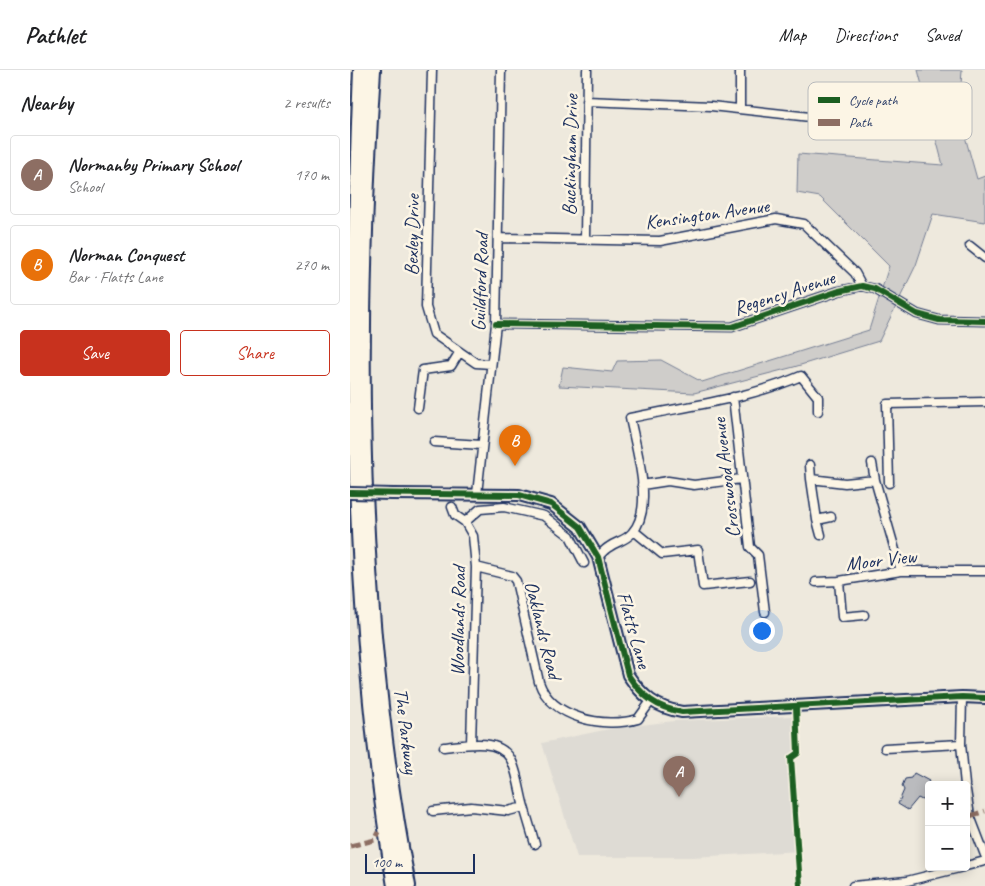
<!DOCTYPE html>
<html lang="en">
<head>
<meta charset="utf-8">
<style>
  body { margin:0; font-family:Caveat,sans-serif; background:#f2f2f2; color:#202124 }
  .controls { position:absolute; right:15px; bottom:15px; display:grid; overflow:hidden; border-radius:5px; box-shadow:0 2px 12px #0003 }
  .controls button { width:45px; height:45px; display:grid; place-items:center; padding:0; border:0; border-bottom:1px solid #e0e0e0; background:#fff; color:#202124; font:25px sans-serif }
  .scale { position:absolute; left:15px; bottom:12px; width:110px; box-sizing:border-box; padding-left:5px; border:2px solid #1b2f5e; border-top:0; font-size:14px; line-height:18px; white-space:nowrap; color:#1b2f5e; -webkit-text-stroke:4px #fcf5e5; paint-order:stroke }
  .you { position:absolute; left:411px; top:560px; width:18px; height:18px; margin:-12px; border:4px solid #fff; border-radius:50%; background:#1a73e8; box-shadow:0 0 0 8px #1a73e833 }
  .badge { display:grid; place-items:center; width:32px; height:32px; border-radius:50%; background:#c8321e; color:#fff; font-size:16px; font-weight:700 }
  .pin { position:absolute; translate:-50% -41px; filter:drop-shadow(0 1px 2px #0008) }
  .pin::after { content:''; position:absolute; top:26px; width:18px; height:15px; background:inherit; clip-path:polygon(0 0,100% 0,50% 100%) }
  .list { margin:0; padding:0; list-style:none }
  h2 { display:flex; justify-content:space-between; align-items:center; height:65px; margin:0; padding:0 20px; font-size:21px }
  h2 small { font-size:16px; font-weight:400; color:#757577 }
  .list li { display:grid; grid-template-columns:32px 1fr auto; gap:15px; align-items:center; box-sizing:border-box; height:80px; margin:0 10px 10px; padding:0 10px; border:1px solid #e0e0e0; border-radius:5px }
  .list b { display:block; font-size:19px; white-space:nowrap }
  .list p { margin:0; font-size:16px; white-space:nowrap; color:#757577 }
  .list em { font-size:16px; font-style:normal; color:#757577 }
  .actions { display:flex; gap:10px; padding:15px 20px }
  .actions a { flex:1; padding:11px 0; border:1px solid #c8321e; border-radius:5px; text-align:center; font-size:18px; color:#c8321e }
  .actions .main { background:#c8321e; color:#fff }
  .map { position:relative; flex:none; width:635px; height:816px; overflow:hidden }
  header { display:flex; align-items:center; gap:30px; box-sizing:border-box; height:70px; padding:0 25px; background:#fff; border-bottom:1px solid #e0e0e0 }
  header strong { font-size:24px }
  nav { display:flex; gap:28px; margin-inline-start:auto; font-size:18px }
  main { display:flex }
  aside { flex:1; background:#fff }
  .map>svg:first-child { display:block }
</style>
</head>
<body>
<header>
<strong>Pathlet</strong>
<nav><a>Map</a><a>Directions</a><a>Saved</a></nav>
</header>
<main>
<aside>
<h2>Nearby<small>2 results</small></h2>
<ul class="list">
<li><span class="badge" style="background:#8d6e63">A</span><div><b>Normanby Primary School</b><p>School</p></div><em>170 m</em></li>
<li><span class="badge" style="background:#e8710a">B</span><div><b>Norman Conquest</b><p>Bar · Flatts Lane</p></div><em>270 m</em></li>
</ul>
<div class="actions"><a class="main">Save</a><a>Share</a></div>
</aside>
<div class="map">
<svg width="635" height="816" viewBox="0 0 635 816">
  <rect width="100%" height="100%" fill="#eee9dd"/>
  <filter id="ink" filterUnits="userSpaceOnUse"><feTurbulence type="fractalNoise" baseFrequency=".02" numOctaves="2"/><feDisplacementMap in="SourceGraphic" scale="10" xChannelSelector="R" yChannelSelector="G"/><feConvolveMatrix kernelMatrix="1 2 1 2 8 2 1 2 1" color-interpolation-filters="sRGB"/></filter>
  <g filter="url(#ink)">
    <path fill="#dedbd4" d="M443,646L451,781L342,787H227L192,673L259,659L324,651Z"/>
    <path fill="#cfcdca" stroke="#757e94" d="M568,0H612L609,45L627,109L635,106V152L583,144L566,195L529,271L444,297L344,323L209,316L213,297L262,302L267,291L311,290L352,312L519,260L539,196L470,127L447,123L448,84L593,95Z"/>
    <path fill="#babbbe" stroke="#1b2f5e" d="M564,703L579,711L576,716L579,718V727L572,730L568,728L558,740L548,734L554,720L552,716L555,709L561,708Z"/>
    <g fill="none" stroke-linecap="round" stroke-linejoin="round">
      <defs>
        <path id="minor" d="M82,0L76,237L84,264L126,293L141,294
          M236,31L361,36L505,52
          M390,38V0
          M148,168L310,171L426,149L454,154L505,203L512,216
          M235,169L237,0
          M620,176L635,188
          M146,254L382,257L489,221L512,216L525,219L567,244L589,250L635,251
          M383,327L400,477L408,485L415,542
          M68,338L73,300L101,296L109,283
          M84,372L132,375
          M522,393L525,410
          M460,395L461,409L495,413L525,410L551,501
          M461,409L467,450L481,447
          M539,413L537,334L635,332
          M292,415L318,411L344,415L391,409
          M127,424L146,254L151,0
          M102,437L105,445L115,452L123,466L126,497L121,674
          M467,450L471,465
          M115,452L130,439L154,437L194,446L220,466L234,493
          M284,461L312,484L348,480L353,516L400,511
          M248,487C251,484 255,479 259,477C267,471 275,471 282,463C305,438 286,379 280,348C337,336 398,329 451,306L468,327V341
          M126,497L162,506L166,511L189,612C201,648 254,659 288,649L301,631
          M466,512L489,511
          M514,545L492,547L489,511L551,501H635
          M612,627L611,674L615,715
          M535,678L611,674
          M616,720L620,746L635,785
          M174,737L185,774
          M83,741L121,737L158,741L174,737C170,724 167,698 160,688C147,667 114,675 94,677
          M616,796L635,791
          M503,816L557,811L613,797"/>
        <path id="tertiary" d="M43,424L169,425L201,434L230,457L248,487L278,605C292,626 306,638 332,642L612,627L635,628"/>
        <path id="trunk" d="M11,0C0,271 0,548 45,816
          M23,0C5,271 7,548 58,816"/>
      </defs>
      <use href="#minor" stroke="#1b2f5e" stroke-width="11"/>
      <use href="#tertiary" stroke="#1b2f5e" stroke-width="14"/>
      <use href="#trunk" stroke="#1b2f5e" stroke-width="18"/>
      <use href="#minor" stroke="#fcf5e5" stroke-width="8"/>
      <use href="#tertiary" stroke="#fcf5e5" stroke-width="10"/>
      <use href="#trunk" stroke="#fcf5e5" stroke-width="14"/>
      <defs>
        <path id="tertiary-bridge" d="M0,423L43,424"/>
      </defs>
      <use href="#tertiary-bridge" stroke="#1b2f5e" stroke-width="14" stroke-linecap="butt"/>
      <use href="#tertiary-bridge" stroke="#fcf5e5" stroke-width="10"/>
      <path stroke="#8d6e63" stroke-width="5" stroke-dasharray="10 5" stroke-linecap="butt" d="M620,746L635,741
        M0,776L25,770L29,762"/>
      <defs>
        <path id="cycleway" d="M146,254L382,257L489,221L512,216L525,219L567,244L589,250L635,251
          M0,423L169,425L201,434L230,457L248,487L278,605C292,626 306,638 332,642L612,627L635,628
          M446,637L448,683L441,688L450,816"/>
      </defs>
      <use href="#cycleway" stroke="#fcf5e5" stroke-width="9"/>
      <use href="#cycleway" stroke="#1b5e20" stroke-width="6"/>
    </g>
  </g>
  <g text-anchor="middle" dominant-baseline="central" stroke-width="5" stroke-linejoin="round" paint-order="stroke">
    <g font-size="20" fill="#1b2f5e" stroke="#fcf5e5">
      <text transform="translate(220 85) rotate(-89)">Buckingham Drive</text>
      <text transform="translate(357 144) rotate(-8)">Kensington Avenue</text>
      <text transform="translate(62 165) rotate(-89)">Bexley Drive</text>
      <text transform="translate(130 212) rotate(-88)">Guildford Road</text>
      <text transform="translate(434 223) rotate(-18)">Regency Avenue</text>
      <text transform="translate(376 408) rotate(-97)">Crosswood Avenue</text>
      <text transform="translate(531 490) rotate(-7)">Moor View</text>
      <text transform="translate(108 551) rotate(-89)">Woodlands Road</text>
      <text transform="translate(193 560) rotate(76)">Oaklands Road</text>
      <text transform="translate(284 560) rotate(74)">Flatts Lane</text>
      <text transform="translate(56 661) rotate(83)">The Parkway</text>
    </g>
  </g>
  <rect x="458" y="12" width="164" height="58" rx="8" fill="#fcf5e5" stroke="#b8babc" stroke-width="1"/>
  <rect x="468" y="27" width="22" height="6" fill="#1b5e20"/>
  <rect x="468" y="49" width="22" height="7" fill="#8d6e63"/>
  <g font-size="14" fill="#1b2f5e">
    <text x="499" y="35">Cycle path</text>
    <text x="499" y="57">Path</text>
  </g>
</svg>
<div class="controls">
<button>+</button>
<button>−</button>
</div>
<div class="scale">100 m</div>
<div class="you"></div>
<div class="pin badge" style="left:329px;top:727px;background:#8d6e63">A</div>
<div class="pin badge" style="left:165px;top:396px;background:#e8710a">B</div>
</div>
</main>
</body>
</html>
